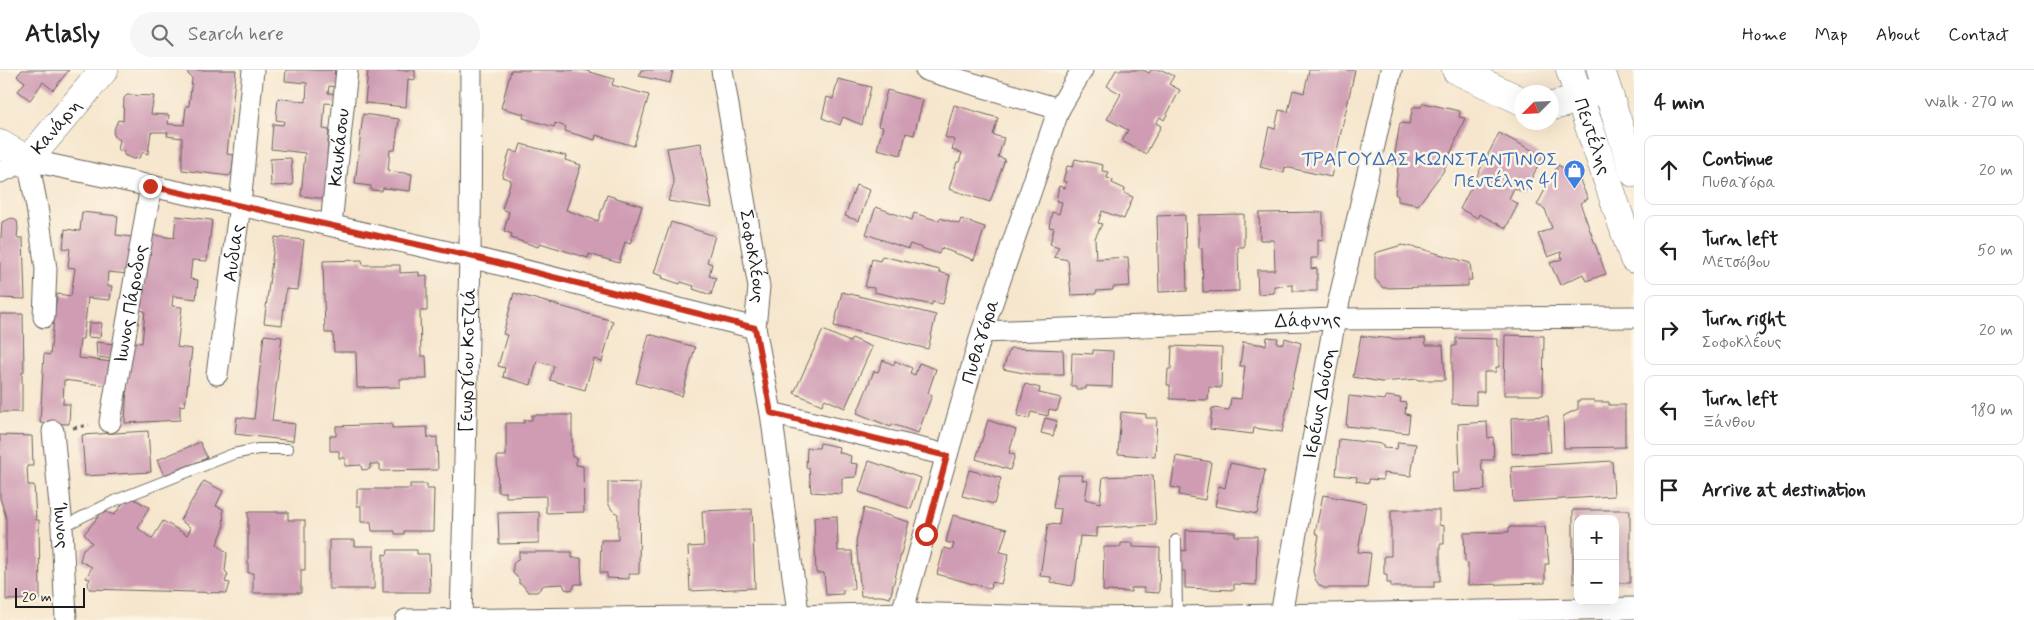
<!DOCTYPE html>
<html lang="en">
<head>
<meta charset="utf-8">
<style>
  body { margin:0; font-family:Mynerve,sans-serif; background:#f6f6f6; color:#202124 }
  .controls { position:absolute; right:15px; bottom:15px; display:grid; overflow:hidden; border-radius:10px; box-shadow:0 5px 20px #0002 }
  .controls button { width:45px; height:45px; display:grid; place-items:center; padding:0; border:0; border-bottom:1px solid #e0e0e0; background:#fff; color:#202124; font:25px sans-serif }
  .compass { position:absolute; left:1514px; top:15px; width:45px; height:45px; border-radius:50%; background:#fff; box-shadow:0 5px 20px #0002; rotate:246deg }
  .scale { position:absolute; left:15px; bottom:12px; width:70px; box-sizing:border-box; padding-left:5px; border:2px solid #1c1c1c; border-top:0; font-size:14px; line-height:18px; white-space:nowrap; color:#1c1c1c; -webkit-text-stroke:4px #fcf5e5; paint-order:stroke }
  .stop { position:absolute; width:15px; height:15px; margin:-11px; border:4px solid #c8321e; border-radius:50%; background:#fff }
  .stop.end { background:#c8321e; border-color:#fff; box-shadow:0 1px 5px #0008 }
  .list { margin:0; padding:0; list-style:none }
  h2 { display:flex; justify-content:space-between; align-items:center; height:65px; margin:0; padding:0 20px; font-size:21px }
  h2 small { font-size:16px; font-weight:400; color:#757577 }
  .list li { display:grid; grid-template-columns:32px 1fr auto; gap:15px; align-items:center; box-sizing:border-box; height:70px; margin:0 10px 10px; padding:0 10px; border:1px solid #e0e0e0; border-radius:10px }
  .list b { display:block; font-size:19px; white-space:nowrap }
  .list p { margin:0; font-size:16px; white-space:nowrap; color:#757577 }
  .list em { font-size:16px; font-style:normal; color:#757577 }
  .icon { flex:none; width:28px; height:28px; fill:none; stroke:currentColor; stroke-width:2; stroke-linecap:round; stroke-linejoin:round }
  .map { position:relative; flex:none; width:1634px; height:550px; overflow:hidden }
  header { display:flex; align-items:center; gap:30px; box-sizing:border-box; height:70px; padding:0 25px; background:#fff; border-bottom:1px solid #e0e0e0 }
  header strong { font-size:24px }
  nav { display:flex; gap:28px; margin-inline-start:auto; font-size:18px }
  .search { width:350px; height:45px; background:#f6f6f6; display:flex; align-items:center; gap:12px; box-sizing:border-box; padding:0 18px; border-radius:28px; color:#757577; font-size:19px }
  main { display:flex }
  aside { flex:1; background:#fff }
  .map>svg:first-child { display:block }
</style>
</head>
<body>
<header>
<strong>Atlasly</strong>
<div class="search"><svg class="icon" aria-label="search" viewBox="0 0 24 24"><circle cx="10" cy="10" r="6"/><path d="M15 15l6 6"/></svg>Search here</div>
<nav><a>Home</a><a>Map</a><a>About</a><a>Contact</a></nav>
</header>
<main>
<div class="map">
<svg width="1634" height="550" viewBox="0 0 1634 550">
  <rect width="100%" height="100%" fill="#fcf5e5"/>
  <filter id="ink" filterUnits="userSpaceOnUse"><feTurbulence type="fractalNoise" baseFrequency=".02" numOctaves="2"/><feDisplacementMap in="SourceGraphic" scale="10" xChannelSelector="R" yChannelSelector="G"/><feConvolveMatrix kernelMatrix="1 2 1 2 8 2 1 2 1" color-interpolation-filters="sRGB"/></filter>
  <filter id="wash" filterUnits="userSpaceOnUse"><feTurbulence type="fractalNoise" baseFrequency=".0096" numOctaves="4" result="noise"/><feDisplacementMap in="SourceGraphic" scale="20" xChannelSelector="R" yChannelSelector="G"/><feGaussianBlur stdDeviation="1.12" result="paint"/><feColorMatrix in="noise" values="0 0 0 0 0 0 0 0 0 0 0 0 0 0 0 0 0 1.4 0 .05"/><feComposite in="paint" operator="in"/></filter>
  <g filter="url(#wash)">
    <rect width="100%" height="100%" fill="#f6e6cd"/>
    <g id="blocks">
      <path fill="#cf9cb4" d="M22,0H69L53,20L43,12L30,30L18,21L25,12L17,6Z
        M188,0H236L227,84L234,85L232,102L229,106L182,100V68L167,66L168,62H151L148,84L143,82L139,88L133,89L124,85V81L118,80L120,70L115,67L113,62L118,50L123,51L124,28L127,25L154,26L151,44L169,45L168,54L184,55L186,36H189L192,8L188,4Z
        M286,0H335L334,4H340L339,17L329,16L328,23L339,24L338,34L325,33L323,59L329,60L327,85L333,86L328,129L301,126L305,83L271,79L273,54L283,55L284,51L276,50L278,28L306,32L307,13L285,11Z
        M368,0H415V10L408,9L406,37L365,33Z
        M511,0H583L614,9L612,15L649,25L634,76L596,65L595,70L565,61L566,57L555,53L554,57L523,48L524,44L501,38Z
        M641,0H673L670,13L639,6Z
        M1116,0H1143L1149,3L1151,0H1162L1174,6L1169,14L1180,20L1164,50L1160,47L1156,53L1161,56L1146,84L1122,71L1128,60L1107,49L1121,24L1107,16Z
        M1309,0H1355L1331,107L1285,97L1284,103L1260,97L1269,57L1275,59L1279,40L1288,42L1293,20L1304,23Z
        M838,9L871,17L862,55L843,47L840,55L822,48L827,27L833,29Z
        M887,20L923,30L914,65L906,63L901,85L877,79L883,57L878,56Z
        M1423,33L1460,41L1459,47L1465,48L1443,102L1418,135L1398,131V126L1395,124L1398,97L1393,95L1400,53L1409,54L1413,37H1421Z
        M954,35L998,48L993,65L1004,68L998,87L1005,89L990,132L949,119L957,92H959L962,83L952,80L955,70L945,67Z
        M363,44L399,49L395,80H390L388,101L412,104L410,121L383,118L382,121L371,120V116L355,114Z
        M1499,63L1543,86L1524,123L1514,118L1509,129L1518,134L1506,158L1479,144L1478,148L1460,139Z
        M701,73L712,138L668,131L674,114L667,78Z
        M521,74L566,86L565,90L581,95L566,140L598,151L607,125L642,136L630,174L625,172L619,193L589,184L588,188L540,173L538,177L511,168L512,164L504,161L509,142L502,139L511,110L502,107L510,80L518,83Z
        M291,88L293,115L271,116L270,89Z
        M1075,89L1103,95L1102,101L1109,102L1107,108L1113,110L1112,113L1125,119L1124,123L1133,127L1124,149L1102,141L1098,153L1102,154L1095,168L1096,189L1128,187L1130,216L1113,217V220L1096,221V224L1071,225L1068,190L1054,187L1059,177L1050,174L1054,158L1049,157L1052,142L1059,144L1062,132L1056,131L1059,116L1065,118L1066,112L1063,111L1067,96L1073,97Z
        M1558,95L1578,106L1588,129L1580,133L1606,204L1586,211L1583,204L1560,215L1550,193L1562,189L1561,182L1548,187L1538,164L1552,158L1545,139L1537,135Z
        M856,115L870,120L859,151L845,146Z
        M876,137L912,150L914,143L939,151L940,148L959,154L961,149L985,157L974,190L941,178L939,184L910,174L908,179L866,164Z
        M82,142L118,146L116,165L132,167L128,204L108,202L107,216H112L110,230L88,228L83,269H80L78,288L113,292L110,316L64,310L63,334H70L69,354L40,353L44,284L50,285L57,224L71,226L75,198L68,197L70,179L63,178L65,159L80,161Z
        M1323,142V170L1318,169V188H1311V199L1317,198V221H1293V215L1274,216V223L1258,224L1257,200H1275L1274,170H1260L1259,143Z
        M1244,144V177H1238L1239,221L1203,222L1202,178H1199V145Z
        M1185,145L1187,221L1159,222L1157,146Z
        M176,146L212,150L207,191L192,190L190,209L198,210L196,229L173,226L172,236L182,237L177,277L192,279L185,336L180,335V350L125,353L128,293L127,271L142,273L145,241L136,240L138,223H144L146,164L174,168Z
        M12,148L17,151L18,158L17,168H23L25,229L0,228V179L2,152Z
        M671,152L715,166L707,192L712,194L709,206L716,208L711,225L693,219L694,216L681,212L680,214L662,208L663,206L654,203Z
        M275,167L304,170L298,220L286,219L282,255L264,253Z
        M1402,175L1422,179L1470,193L1472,210H1468V216L1383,218L1375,209V183Z
        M882,186L940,200L939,202L950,205L943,234L932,232V235L874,222V218L865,217L872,189L880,191Z
        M362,190L363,195H400V203L419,202V206L427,205V241H420L421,286H426L427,309H400V317L357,318L356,282H334L333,263H325L323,191Z
        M842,222L936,245L928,279L834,256Z
        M514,223L613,251L602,292L594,289L585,320L550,310L554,296L537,291L531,315L503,307L505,298L498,296L507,265L503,264Z
        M0,244H23L24,302H22V342H0Z
        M89,253H102L100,268L88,267Z
        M823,260L850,272L852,268L872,277L845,338L825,329L822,335L794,323Z
        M649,264L695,277L682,326L636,313Z
        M264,265L282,267L272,351L295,354L293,371L235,364L237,347L254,349Z
        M1505,265L1544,266L1543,325H1504Z
        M1361,266L1396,269L1425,268L1426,275H1443L1445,310H1418V309L1381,312L1353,307Z
        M1267,267L1278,268L1277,273L1284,274L1285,268L1301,273L1282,362L1254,358L1253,364L1210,359L1212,338L1229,340L1231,328L1241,329L1245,296H1240L1243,272L1266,275Z
        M1456,268L1497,269V276H1499V297H1496V302H1484V322H1476V335L1452,334V276H1456Z
        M96,272L115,274L113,289L97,287Z
        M1172,276L1222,278L1221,318L1209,317L1208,330L1170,329V315H1167L1168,299H1171Z
        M1010,278L1063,280L1064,305H1034L1003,299Z
        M1093,280L1113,281L1112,317L1086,316V319H1076V316H1071L1072,283L1093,284Z
        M883,290L894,295L895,291L912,298L910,303L915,305L919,293L936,299L928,323L932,325L918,363L892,354L891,357L857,343L874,301L878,302Z
        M1025,314L1040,318L1039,323L1061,328L1057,341L1049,339L1048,346L1031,342L1029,349L1017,346Z
        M1349,326L1385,330L1386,326L1401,328L1400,332L1406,333L1405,344L1410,345L1408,363L1346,356Z
        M1578,330H1594V332H1609V335H1625V377L1564,378L1563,346L1578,339Z
        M1121,342L1146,344V348H1157L1155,387L1118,384Z
        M532,345H572V387H576V395L583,396L584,442L546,443V426L506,427V422H498L497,386H506V353H524V350H532Z
        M1548,346L1551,382L1512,384L1511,348Z
        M1045,348L1057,351L1053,366L1041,363Z
        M988,350L1016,360L1009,383L1015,385L1010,400L976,389Z
        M1487,352L1488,368L1493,367L1494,390H1481L1482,401H1484L1485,420L1454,422L1453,402H1460L1458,354Z
        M392,354V358L427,357L428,368L437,367L438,400L380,401V394H370V399L362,400L361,395L345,396V388H339V381H330V366H336V356Z
        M148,361L151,402L85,406L82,365Z
        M0,365L32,366L33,396H27L28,415H34L36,450H39L40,529L6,530V447L0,428Z
        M1339,369L1383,374V378L1397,379L1398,372L1416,374L1411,406L1383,403V410L1369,409V413L1356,411L1357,407L1336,405Z
        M200,372L207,388L164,405L157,390Z
        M820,373L839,377L838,382L851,386L850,393L858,394L856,407L842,408V424L811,422L809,398H806L807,378H819Z
        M1176,386L1211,392L1205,430L1179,425L1180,419L1171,417Z
        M869,391L921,408L911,439L859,422Z
        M1612,391L1614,426L1513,432L1511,397Z
        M1230,393L1265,400L1257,444L1215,436L1219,416L1225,418Z
        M969,400L1001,408L994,434L962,426Z
        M1058,405H1083L1082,410L1088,411L1085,429L1100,433L1103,407L1153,405L1156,455L1097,458V467L1080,466L1075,510L1072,516L1051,512V507L1040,506L1048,454L1059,455L1061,439L1053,438Z
        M204,411L223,421L216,436L223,439L224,458L217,474L227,483L225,501L228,504L225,512L230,513L227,523L89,519L88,513L90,509L86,508L92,497L80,491L83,479L92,473L84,464L103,441L114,445L124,432L132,428L149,437L138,458L152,469L163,451L187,465L191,458L180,450Z
        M608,412L640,413L639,504H629V509L607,508V503H600L601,470H618V444L612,440L608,433Z
        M410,414H427V419H434L433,461H404V464H395V461H372L371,452H361V436H357V419H410Z
        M1323,425L1366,433L1358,482L1371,483L1367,518H1324L1319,515L1315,509L1313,501L1319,465L1315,463Z
        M864,438L909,452L890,528L881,526H861L856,471Z
        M752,439L755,518L690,521L688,477L704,476L702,441Z
        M1391,440H1439V455L1444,456V474H1440V511H1434V517H1391V513H1387V504H1384V486H1391Z
        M1573,440H1630V513H1615V449H1578V513H1573Z
        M248,442H288V450H305V500H301V523H253V503H248Z
        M539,442V473L499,474L498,443Z
        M953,445L1007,459L1000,482L1009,484L1001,514L992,512L991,519L937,504L944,478L952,480L954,474L946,472Z
        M837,446L838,481H852L854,519L843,520V524L826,525L824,503H816L814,447Z
        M1509,457H1545L1549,494H1545V513L1468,515V493L1465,492L1464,463L1509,462Z
        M1186,460L1235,462V466H1257L1256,515L1234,514V520L1185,518V501H1180V480L1186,481Z
        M329,470H355V476H374V519H329Z
        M1121,473H1133V477L1160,478L1159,523L1144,522V518H1131V522L1103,521L1104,477H1121Z
        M388,480H417V484H429L430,522H383V484L387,485Z
        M519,482H572V488H581L582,514H575L573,519L569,520L565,519L563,514L544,515L537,522H528L522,514H519V509L513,503V494L519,488Z"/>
    </g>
  </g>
  <g filter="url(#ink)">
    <use href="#blocks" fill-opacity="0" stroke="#68635a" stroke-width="1"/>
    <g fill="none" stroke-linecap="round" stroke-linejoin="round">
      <defs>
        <path id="lane" d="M62,457L114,431L233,384L258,379H288
          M1176,470L1177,547"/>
        <g id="street">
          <path id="s1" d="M722,0L759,217L755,258L771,343L799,550"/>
          <path d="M926,0L1059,39"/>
          <path d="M28,90L240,135L470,187L755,258"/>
          <path d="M28,90L37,137L46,199L44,247"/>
          <path d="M0,102L28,90"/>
          <path id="s2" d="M331,155L347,0"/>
          <path id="s3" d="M982,262L1335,249L1634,247"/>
          <path id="s4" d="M217,304L240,135L253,0"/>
          <path d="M771,343L947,385"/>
          <path id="s5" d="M110,352L151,116"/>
          <path id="s6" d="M53,361L62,457L66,550"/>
          <path d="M406,550L799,546L902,543L1084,548L1177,547L1634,538"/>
          <path id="s7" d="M461,550L470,187L471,0"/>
          <path id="s8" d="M900,550L982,262L1059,39L1082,0"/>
          <path id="s9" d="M1280,550L1335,249L1391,0"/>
        </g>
        <g id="secondary">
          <path d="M1456,0L1522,31"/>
          <path id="s10" d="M1570,0L1634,189"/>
          <path d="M1601,0L1634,103"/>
          <path d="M1552,36L1565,33L1597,21"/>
          <path id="s11" d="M0,74L28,90L104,0"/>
        </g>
      </defs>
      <use href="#lane" stroke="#68635a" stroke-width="12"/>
      <use href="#street" stroke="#68635a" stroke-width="23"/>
      <use href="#secondary" stroke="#68635a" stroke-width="29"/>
      <path stroke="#68635a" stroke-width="3" stroke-dasharray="4 4" stroke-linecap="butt" d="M73,358L89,355"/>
      <use href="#lane" stroke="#fff" stroke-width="10"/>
      <use href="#street" stroke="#fff" stroke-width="21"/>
      <use href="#secondary" stroke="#fff" stroke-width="28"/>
    </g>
  </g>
  <g fill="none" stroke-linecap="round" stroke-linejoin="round" filter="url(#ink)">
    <path stroke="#c8321e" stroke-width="6" d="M150,116L470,186L755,258L771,343L947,386L926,464"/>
  </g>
  <defs>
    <symbol id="shop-pin" viewBox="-11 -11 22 30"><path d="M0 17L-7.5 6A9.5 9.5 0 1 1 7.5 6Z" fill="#3f7fe0" stroke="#fcf5e5"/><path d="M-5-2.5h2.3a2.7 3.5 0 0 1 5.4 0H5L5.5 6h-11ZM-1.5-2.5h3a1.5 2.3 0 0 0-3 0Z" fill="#fff"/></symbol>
  </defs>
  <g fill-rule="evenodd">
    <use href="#shop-pin" x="1562" y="88" width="25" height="34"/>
  </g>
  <g text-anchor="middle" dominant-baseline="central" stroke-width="5" stroke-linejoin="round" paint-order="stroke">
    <g font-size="19" fill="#1c1c1c" stroke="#fcf5e5">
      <text stroke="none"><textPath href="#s11" startOffset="76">Κανάρη</textPath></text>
      <text stroke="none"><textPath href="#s10" startOffset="70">Πεντέλης</textPath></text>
      <text stroke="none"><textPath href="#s2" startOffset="78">Καυκάσου</textPath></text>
      <text stroke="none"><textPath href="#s4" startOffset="122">Αυδιας</textPath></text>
      <text stroke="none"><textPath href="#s1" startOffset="189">Σοφοκλέους</textPath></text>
      <text stroke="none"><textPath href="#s5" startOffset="120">Ιωνος Πάροδος</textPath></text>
      <text stroke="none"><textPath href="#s3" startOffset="326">Δάφνης</textPath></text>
      <text stroke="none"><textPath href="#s8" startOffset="290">Πυθαγόρα</textPath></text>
      <text stroke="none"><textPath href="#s7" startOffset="260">Γεωργίου Κοτζιά</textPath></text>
      <text stroke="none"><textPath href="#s9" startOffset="220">Ιερέως Δούση</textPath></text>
      <text stroke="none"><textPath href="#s6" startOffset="95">Ίωνος</textPath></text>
    </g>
    <g font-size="19" fill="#366cbe" stroke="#fcf5e5" text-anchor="end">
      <text x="1558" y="89">ΤΡΑΓΟΥΔΑΣ ΚΩΝΣΤΑΝΤΙΝΟΣ<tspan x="1558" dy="22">Πεντέλης 41</tspan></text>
    </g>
  </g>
</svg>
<div class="controls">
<button>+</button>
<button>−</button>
</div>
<svg class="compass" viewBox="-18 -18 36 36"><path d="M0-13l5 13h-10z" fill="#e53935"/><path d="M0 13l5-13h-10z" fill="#757577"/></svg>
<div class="scale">20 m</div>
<div class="stop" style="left:926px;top:464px"></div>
<div class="stop end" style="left:150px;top:116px"></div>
</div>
<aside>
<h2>4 min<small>Walk · 270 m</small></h2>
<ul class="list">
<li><svg class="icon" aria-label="ahead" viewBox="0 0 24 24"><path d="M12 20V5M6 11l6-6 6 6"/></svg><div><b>Continue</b><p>Πυθαγόρα</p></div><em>20 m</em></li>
<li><svg class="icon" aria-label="left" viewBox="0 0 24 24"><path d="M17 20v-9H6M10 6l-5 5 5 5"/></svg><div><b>Turn left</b><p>Μετσόβου</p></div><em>50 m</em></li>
<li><svg class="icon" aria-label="right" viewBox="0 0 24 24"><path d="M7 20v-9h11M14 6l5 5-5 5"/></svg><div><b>Turn right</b><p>Σοφοκλέους</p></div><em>20 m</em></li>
<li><svg class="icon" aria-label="left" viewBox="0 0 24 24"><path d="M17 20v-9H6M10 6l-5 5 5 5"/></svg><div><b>Turn left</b><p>Ξάνθου</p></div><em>180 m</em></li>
<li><svg class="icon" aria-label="arrive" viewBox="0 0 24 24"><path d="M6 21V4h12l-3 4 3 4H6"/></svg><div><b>Arrive at destination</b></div></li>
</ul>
</aside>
</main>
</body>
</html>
